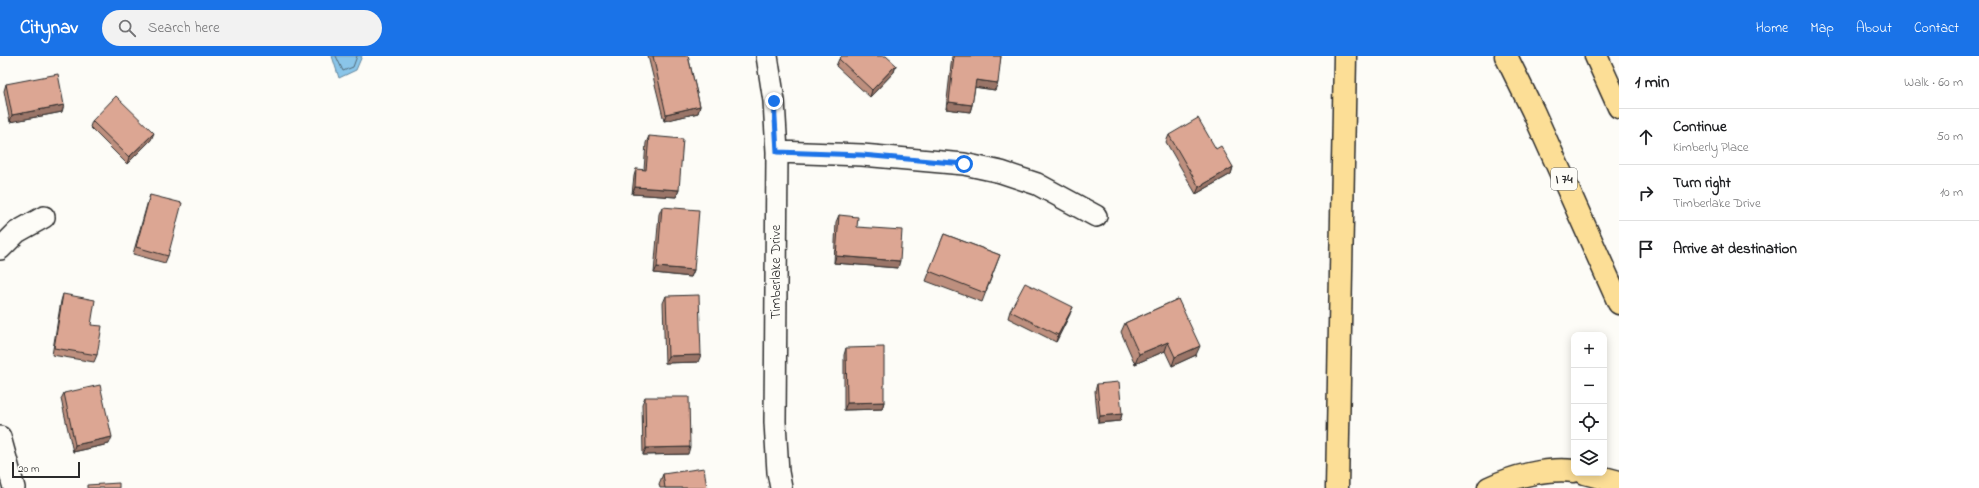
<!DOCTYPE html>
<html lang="en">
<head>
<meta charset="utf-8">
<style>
  body { margin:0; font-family:"Indie Flower",sans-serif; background:#f2f2f2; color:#202124 }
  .controls { position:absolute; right:12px; bottom:12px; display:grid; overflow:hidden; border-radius:8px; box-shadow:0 2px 10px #0003 }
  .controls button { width:36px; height:36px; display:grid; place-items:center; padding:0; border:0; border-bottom:1px solid #e0e0e0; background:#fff; color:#202124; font:20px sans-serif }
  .scale { position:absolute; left:12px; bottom:10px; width:68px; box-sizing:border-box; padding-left:4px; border:2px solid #2b2b2b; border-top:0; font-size:11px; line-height:14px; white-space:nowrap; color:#2b2b2b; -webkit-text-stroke:3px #fdfcf7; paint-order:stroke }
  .stop { position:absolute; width:12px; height:12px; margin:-9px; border:3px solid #1a73e8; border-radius:50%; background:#fff }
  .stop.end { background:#1a73e8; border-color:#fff; box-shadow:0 1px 4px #0008 }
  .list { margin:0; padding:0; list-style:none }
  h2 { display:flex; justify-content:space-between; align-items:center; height:52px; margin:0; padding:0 16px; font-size:17px }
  h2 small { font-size:13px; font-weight:400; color:#757577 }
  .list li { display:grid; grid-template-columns:26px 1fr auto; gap:12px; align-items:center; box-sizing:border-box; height:56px; padding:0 16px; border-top:1px solid #e0e0e0 }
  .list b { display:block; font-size:15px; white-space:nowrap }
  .list p { margin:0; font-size:13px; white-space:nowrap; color:#757577 }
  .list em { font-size:13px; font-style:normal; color:#757577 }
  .icon { flex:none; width:22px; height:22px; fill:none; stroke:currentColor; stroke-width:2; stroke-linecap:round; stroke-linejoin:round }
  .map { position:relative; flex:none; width:1619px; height:432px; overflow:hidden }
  header { display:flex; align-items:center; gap:24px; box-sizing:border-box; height:56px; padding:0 20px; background:#1a73e8; color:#fff }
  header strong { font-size:19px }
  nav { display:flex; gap:22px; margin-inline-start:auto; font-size:14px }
  .search { width:280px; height:36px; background:#f2f2f2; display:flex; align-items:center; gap:10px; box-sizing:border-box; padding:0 14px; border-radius:22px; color:#757577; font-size:15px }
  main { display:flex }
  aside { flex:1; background:#fff }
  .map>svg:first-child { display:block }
</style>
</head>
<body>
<header>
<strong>Citynav</strong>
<div class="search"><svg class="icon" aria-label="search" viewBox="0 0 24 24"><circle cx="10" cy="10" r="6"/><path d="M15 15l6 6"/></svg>Search here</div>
<nav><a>Home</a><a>Map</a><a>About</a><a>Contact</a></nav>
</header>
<main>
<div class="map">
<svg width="1619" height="432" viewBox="0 0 1619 432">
  <rect width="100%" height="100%" fill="#fdfcf7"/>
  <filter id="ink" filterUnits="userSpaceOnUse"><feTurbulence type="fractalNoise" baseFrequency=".025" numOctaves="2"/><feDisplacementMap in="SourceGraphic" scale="8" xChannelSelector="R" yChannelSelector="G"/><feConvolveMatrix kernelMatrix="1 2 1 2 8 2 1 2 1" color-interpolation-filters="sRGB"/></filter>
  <g filter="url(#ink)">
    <path fill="#8ac5e9" stroke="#64879d" d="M332,0H362L356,14L339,22Z"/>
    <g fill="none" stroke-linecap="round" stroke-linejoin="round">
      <path stroke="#516977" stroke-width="1" d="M336,0L343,15L353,11L357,0"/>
      <defs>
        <path id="street" d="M767,0L774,45L777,96L775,366L778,416L781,432
          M777,96L862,99L964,108L1001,116L1037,128L1096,160
          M0,193L17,176L44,161
          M0,381L14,432"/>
        <path id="highway" d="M1506,0L1533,55L1619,247
          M1596,0L1619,51
          M1585,417L1619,426
          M1337,432L1345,0
          M1489,432C1514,420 1546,412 1574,415"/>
      </defs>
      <use href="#street" stroke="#2b2b2b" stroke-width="24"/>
      <use href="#highway" stroke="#2b2b2b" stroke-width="25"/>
      <use href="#street" stroke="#fdfcf7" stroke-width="21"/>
      <use href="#highway" stroke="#fcde96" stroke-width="22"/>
    </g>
    <path fill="#bd8f7e" stroke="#2b2b2b" d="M648,0H688L700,50L698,57L664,65Z
      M952,0H1001L995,34L975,31L972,49L970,56L946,53Z
      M839,3L896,9L894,16L870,41L836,10Z
      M6,28L62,56L10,66L4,35Z
      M92,65L151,84L127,108L90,71Z
      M1169,79L1216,93L1233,111L1231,118L1196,138L1166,86Z
      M649,80L679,134L676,141L632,138L634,120L636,113L644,114L646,87Z
      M150,139L168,200L165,207L133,198L148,145Z
      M662,151L694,214L691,221L654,217L659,158Z
      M839,159L857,171L898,212L834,207L836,166Z
      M944,178L1000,199L982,246L926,225Z
      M63,238L91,269L97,299L94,306L52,299L61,245Z
      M666,240L698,306L665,307L663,247Z
      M1178,243L1196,299L1172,310L1165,295L1135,308L1121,276L1125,267Z
      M1010,255L1070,258L1056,286L1008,262Z
      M846,292L884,346L882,353L844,354V299Z
      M1097,328L1122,358L1120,365L1098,367L1095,335Z
      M64,337L109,388L73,396L61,343Z
      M645,341L688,398L643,399L642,348Z
      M663,418L707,432H660L659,428Z"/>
    <path fill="#9a7467" stroke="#2b2b2b" d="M896,9L894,16L870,41L872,34Z
      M976,24L998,27L995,34L973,31Z
      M949,46L972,49L970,56L946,53Z
      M64,49L62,56L10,66L12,59Z
      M700,50L698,57L664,65L666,58Z
      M154,77L151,84L127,108L129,101Z
      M1233,111L1231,118L1196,138L1199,131Z
      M635,131L679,134L676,141L632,138Z
      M836,200L900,205L898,212L834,207Z
      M657,211L694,214L691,221L654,217Z
      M1073,251L1070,258L1056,286L1058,279Z
      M1168,286L1165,295L1135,308L1139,298Z
      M1200,290L1196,299L1172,310L1175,301Z
      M701,299L698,306L665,307L668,300Z
      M884,346L882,353L844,354L847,347Z
      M1122,358L1120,365L1098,367L1100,360Z
      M112,381L109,388L73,396L75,389Z
      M690,391L688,398L643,399L646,392Z"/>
    <path fill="#dca693" stroke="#2b2b2b" d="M653,0H688L700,50L666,58Z
      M842,0H886L896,9L872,34L839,3Z
      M954,0H1001L998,27L976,24L972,49L949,46Z
      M58,18L64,49L12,59L6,28Z
      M116,40L154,77L129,101L92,65Z
      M1198,62L1216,93L1221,90L1233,111L1199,131L1169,79Z
      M649,80L683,83L679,134L635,131L636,113L646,114Z
      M150,139L182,147L168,200L136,191Z
      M662,151L699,154L694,214L657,211Z
      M839,159L858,161L857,171L902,174L900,205L836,200Z
      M944,178L1000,199L985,237L929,215Z
      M1025,227L1073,251L1058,279L1010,255Z
      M63,238L95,244L91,269L102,270L97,299L54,292Z
      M699,239L701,299L668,300L666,240Z
      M1178,243L1200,290L1175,301L1168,286L1139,298L1125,267Z
      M884,291V346L847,347L846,292Z
      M1119,326L1122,358L1100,360L1097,328Z
      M100,329L112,381L75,389L64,337Z
      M645,341H689L690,391L646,392Z
      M704,412L707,432H665L663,418Z
      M119,427V432H87V429Z"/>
  </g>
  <g fill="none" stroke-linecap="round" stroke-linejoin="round" filter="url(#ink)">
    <path stroke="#1a73e8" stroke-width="5" d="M774,45L777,96L862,99L964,108"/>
  </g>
  <g text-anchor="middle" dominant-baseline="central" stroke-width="3.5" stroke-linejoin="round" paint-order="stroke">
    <rect fill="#fdfcf7" stroke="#6a6a68" stroke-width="1" x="1551" y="112" width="26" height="22" rx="3"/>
    <g font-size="13" font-weight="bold" fill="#2b2b2b">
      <text x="1564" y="123">I 74</text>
    </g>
    <g font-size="14" fill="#2b2b2b" stroke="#fdfcf7">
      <text transform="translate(776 216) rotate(-90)">Timberlake Drive</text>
    </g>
  </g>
</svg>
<div class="controls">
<button>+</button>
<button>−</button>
<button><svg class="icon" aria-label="locate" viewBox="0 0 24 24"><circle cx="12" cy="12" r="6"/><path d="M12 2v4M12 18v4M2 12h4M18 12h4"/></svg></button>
<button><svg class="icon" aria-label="layers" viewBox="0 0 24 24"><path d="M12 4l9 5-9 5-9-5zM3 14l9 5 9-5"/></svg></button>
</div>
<div class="scale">20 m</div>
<div class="stop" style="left:964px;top:108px"></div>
<div class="stop end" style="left:774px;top:45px"></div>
</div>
<aside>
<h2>1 min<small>Walk · 60 m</small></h2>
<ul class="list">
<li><svg class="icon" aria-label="ahead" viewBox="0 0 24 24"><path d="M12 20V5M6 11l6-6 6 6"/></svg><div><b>Continue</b><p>Kimberly Place</p></div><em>50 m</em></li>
<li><svg class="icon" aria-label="right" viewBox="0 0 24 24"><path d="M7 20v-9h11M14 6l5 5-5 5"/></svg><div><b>Turn right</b><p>Timberlake Drive</p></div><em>10 m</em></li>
<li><svg class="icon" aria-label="arrive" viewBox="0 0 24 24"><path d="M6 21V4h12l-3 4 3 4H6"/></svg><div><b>Arrive at destination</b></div></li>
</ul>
</aside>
</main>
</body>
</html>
